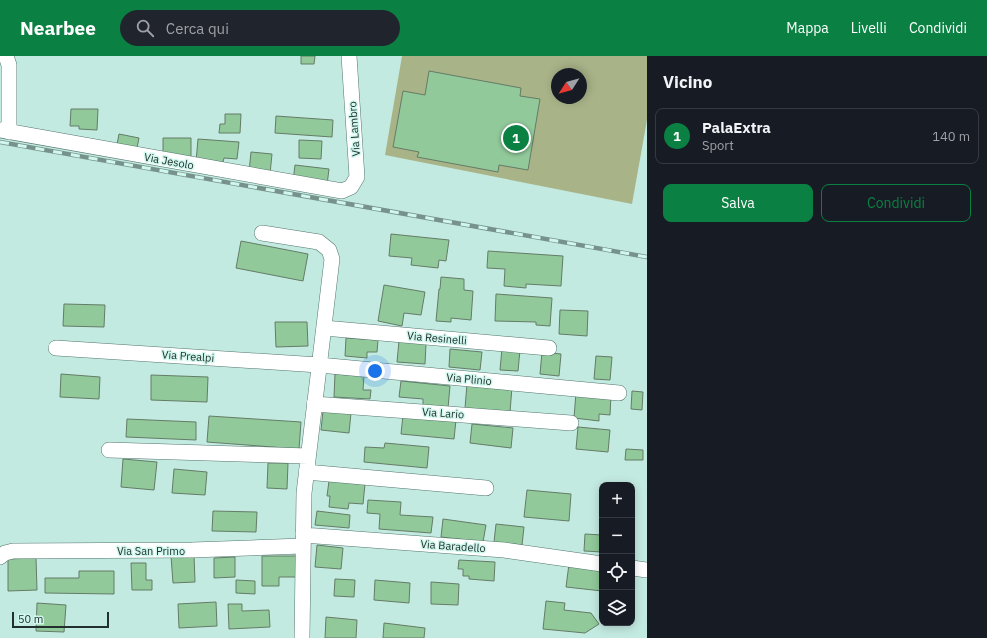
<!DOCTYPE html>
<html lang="it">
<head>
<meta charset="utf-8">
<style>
  body { margin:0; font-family:"IBM Plex Sans",sans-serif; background:#20242c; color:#f1f3f6 }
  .controls { position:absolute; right:12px; bottom:12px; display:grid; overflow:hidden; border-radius:8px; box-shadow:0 2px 10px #0003 }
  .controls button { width:36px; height:36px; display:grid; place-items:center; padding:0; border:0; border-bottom:1px solid #363941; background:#171b24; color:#f1f3f6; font:20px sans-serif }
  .compass { position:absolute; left:551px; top:12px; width:36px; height:36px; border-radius:50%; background:#171b24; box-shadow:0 2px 10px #0003; rotate:234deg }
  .scale { position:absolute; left:12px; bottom:10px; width:97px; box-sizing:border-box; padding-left:4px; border:2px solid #21302c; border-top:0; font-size:11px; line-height:14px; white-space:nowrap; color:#21302c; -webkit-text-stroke:3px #d0f7ee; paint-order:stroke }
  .you { position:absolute; left:375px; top:315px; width:14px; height:14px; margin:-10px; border:3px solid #fff; border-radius:50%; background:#1a73e8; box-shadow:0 0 0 6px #1a73e833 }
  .badge { display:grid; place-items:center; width:26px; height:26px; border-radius:50%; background:#0b8043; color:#fff; font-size:13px; font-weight:700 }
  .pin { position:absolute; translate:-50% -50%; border:2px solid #fff; box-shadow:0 1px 4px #0006 }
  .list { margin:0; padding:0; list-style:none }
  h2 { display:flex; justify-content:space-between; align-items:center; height:52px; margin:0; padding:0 16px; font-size:17px }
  h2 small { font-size:13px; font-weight:400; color:#9ea1a6 }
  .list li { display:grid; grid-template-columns:26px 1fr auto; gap:12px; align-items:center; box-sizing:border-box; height:56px; margin:0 8px 8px; padding:0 8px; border:1px solid #363941; border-radius:8px }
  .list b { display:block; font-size:15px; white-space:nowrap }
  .list p { margin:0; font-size:13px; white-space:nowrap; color:#9ea1a6 }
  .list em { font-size:13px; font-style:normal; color:#9ea1a6 }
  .actions { display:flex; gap:8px; padding:12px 16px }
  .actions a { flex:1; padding:9px 0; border:1px solid #0b8043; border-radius:8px; text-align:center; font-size:14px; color:#0b8043 }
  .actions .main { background:#0b8043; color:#fff }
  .icon { flex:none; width:22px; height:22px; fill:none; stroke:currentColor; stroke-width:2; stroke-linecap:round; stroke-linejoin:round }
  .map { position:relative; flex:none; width:647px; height:582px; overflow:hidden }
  header { display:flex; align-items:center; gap:24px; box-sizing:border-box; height:56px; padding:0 20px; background:#0b8043; color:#fff }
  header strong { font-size:19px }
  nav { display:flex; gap:22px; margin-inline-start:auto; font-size:14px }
  .search { width:280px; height:36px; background:#20242c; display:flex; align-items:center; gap:10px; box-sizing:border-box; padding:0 14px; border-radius:22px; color:#9ea1a6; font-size:15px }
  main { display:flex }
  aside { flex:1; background:#171b24 }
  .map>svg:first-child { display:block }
</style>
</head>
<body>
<header>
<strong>Nearbee</strong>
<div class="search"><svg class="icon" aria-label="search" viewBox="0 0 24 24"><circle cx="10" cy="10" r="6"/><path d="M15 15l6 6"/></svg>Cerca qui</div>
<nav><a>Mappa</a><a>Livelli</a><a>Condividi</a></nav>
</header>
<main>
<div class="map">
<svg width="647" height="582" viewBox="0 0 647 582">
  <rect width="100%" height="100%" fill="#c3eae1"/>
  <path fill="#a9b388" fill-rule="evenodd" d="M402,0H647V64L632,148L385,99ZM557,18H581V42H557Z"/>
  <path fill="#91c99a" stroke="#647c67" d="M301,0H315L314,8H301Z
    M429,15L521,32L520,40L540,43L528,114L499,109L498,116L417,101L419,96L393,91L403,35L425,39Z
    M71,53H98L97,74L79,73V70H70Z
    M225,58H241L240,77H219L220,68H225Z
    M276,60L333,64L332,81L275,77Z
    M119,78L139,82L136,97L116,94Z
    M163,82H191V104L163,98Z
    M198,83L239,86L237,103L224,102L223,106H196Z
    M299,84L322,85L321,103L299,102Z
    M251,96L272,98L270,118L249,116Z
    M295,109L329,113L327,129L293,125Z
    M391,178L449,184L446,205L439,204L438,212L411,209L412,202L389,200Z
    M241,185L308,198L303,225L236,212Z
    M488,195L563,200L561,230L526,228V232L504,230L505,213L487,212Z
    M441,221L464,223V234L473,235L471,264L451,262V266L436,265L439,233H440Z
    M384,229L425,236L421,259L404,257L402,270L378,265Z
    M496,238L552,242L550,270L536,269V266L495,265Z
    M64,248L105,249L104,271L63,270Z
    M560,254L588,255L587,280L559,278Z
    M275,266H307L308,290L276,291Z
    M346,282L378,284L377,296H367V302L345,300Z
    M399,285L426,288L425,308L397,306Z
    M502,292L520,294L518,315L500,314Z
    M450,293L482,296L480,314L449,311Z
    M542,296L561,298L559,320L540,318Z
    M596,300L612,301L610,324L594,323Z
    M61,318L100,321L99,343L60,341Z
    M335,318L364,320L363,334H371L370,343L334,341Z
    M151,319L208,321L207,346L151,344Z
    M401,325L450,330L448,352L423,350V343L399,341Z
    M467,328L512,331L510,356L465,352Z
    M632,335L643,336L642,354L631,353Z
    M576,336L611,339L610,359L599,358V365L574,362Z
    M323,355L351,357L349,377L321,374Z
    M403,359L456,364L454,383L401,378Z
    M209,360L301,366L299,393L207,386Z
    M127,363L196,366V384L126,381Z
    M472,368L513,372L511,392L470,387Z
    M578,371L610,374L608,396L576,393Z
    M385,387L429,391L427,412L364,406L365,391L384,392Z
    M626,393L643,394V404H625Z
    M123,403L157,406L154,434L121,431Z
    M268,407H288L287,433L267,432Z
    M174,413L207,416L205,439L172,437Z
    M329,425L365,428L363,448L349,447L348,453L329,451L330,440H327Z
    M527,434L571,438L569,465L524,461Z
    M368,444L401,446L400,459L433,461L431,477L379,473L380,458L367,457Z
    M213,455L257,456L256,476L212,475Z
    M317,455L350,459L349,472L315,469Z
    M443,463L486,469L483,486L441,481Z
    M496,468L524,471L522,489L494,486Z
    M585,478L602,479V496L584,495Z
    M317,489L343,492L341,513L315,511Z
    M194,499L195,526L173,527L171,500Z
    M262,500H296V521H279V530H262Z
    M235,501V521L214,522V502Z
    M36,502L37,534L8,535V503Z
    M459,504L495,506L494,525L469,523V520H463V513H458Z
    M131,507H146V524H152V534H132Z
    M569,508L602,512V535L566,531Z
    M79,515H114V538L45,537V522H79Z
    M335,523L355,524L354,541L334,540Z
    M236,524L255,525V538L236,537Z
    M375,524L410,527L409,547L374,544Z
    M431,526L459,528L458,549L431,548Z
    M546,545L565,547L564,554L591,557L599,568L585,577L543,573Z
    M216,546L217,570L179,572L178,548Z
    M37,547L66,549L64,576L36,575Z
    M228,548H242V555L269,554L270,571L229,573Z
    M326,561L357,564L356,582H325Z
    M384,567L425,572L424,582H383Z"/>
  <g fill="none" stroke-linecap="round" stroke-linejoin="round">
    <defs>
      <path id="minor" d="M6,0L9,9V76
        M0,74L342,135L351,131L357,121L349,0
        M262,177L319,186L329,194L332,203L304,437L302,582
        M324,272L549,292
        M56,292L319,309L619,337
        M314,348L571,367
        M109,394L308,400
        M306,416L486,432
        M303,479L504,494L602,508
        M0,501L5,497L13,495L192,494L302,490
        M632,512L647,514"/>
    </defs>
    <use href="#minor" stroke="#52766e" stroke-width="16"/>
    <use href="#minor" stroke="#fff" stroke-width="15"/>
    <defs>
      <path id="rail" d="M0,86L647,201"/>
    </defs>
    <use href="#rail" stroke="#76928b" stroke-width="4.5"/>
    <use href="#rail" stroke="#d0f7ee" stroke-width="3" stroke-dasharray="9" stroke-linecap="butt"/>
  </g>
  <g text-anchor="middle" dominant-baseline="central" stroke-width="3" stroke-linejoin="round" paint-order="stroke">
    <g font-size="11" fill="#21302c" stroke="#d0f7ee">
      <text transform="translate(354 73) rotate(-94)">Via Lambro</text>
      <text transform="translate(169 105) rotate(10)">Via Jesolo</text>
      <text transform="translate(437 282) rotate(5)">Via Resinelli</text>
      <text transform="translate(188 300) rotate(4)">Via Prealpi</text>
      <text transform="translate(469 323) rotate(5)">Via Plinio</text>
      <text transform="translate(443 357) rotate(4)">Via Lario</text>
      <text transform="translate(453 490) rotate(4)">Via Baradello</text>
      <text x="151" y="495">Via San Primo</text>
    </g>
  </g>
</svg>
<div class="controls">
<button>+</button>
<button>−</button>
<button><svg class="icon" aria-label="locate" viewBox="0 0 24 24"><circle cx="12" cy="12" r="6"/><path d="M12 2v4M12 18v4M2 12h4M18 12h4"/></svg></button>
<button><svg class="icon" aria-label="layers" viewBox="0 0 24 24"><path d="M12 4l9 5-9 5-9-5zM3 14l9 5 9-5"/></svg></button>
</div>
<svg class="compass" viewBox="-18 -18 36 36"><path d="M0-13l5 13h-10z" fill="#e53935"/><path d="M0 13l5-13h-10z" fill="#9ea1a6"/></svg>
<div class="scale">50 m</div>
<div class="you"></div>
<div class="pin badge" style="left:516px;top:82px">1</div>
</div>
<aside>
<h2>Vicino<small></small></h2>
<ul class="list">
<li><span class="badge">1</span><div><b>PalaExtra</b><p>Sport</p></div><em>140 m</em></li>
</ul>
<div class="actions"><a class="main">Salva</a><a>Condividi</a></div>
</aside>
</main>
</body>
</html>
